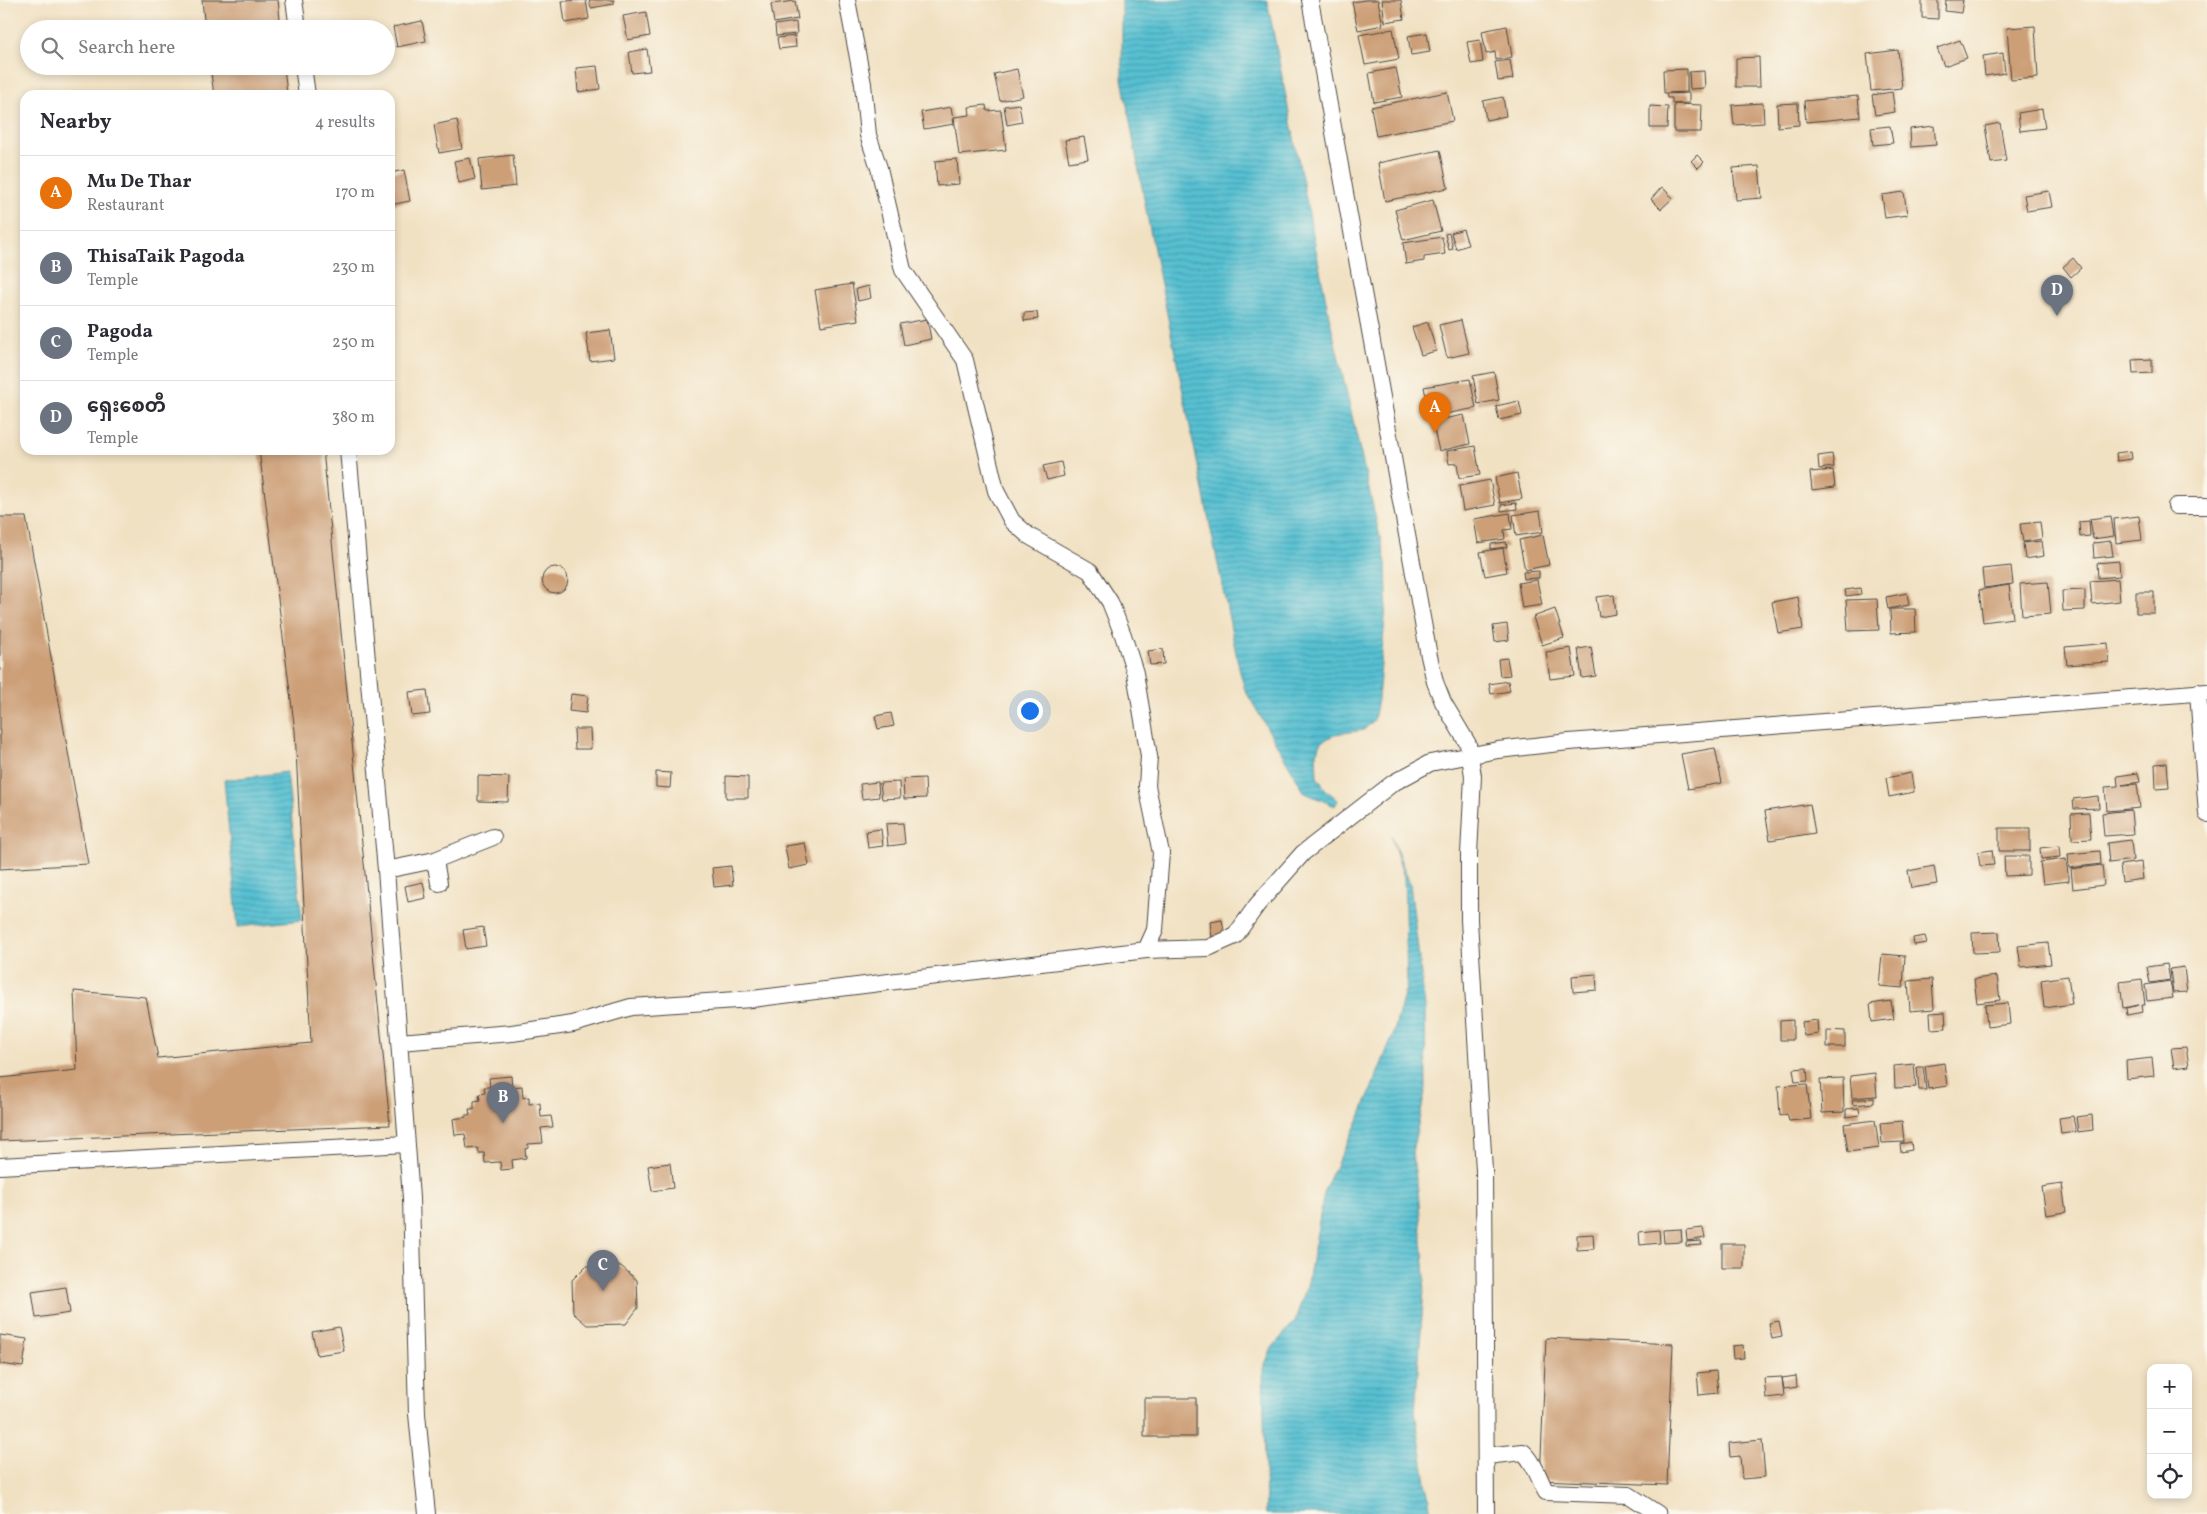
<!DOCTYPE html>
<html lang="en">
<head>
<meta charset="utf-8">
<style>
  body { margin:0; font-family:Vollkorn,"Noto Sans Myanmar",serif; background:#f7f7f7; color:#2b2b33 }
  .controls { position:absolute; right:15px; bottom:15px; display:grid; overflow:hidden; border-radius:10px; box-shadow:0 2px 8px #0003 }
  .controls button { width:45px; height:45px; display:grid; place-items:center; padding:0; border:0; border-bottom:1px solid #e1e1e2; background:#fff; color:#2b2b33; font:25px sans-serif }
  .you { position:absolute; left:1029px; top:710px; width:18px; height:18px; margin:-12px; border:4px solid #fff; border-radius:50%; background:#1a73e8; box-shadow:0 0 0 8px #1a73e833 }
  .badge { display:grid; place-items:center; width:32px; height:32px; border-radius:50%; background:#b5179e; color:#fff; font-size:16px; font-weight:700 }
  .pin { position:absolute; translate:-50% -41px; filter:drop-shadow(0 1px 2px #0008) }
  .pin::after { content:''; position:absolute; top:26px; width:18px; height:15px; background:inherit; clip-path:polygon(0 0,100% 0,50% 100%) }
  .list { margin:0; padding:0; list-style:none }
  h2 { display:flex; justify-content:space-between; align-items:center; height:65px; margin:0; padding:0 20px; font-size:21px }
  h2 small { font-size:16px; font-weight:400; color:#7c7c81 }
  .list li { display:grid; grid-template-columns:32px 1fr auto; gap:15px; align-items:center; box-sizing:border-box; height:75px; padding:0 20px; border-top:1px solid #e1e1e2 }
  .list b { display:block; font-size:19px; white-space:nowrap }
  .list p { margin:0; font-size:16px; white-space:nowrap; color:#7c7c81 }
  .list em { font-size:16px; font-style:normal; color:#7c7c81 }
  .icon { flex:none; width:28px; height:28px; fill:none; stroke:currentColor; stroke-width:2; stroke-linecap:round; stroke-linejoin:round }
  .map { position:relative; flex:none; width:2207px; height:1514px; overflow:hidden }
  .search { position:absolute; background:#fff; box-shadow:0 2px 8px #0003; left:20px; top:20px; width:375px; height:55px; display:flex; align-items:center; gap:12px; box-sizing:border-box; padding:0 18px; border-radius:28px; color:#7c7c81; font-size:19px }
  .panel { position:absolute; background:#fff; box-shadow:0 2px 8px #0003; left:20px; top:90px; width:375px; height:365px; border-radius:15px }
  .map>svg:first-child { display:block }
</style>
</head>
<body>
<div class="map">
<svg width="2207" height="1514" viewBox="0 0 2207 1514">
  <defs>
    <pattern id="water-rules" width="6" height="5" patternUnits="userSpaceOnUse" patternTransform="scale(1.25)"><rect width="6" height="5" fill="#56c0d2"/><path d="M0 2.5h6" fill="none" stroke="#479cab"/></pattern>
  </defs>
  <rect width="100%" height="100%" fill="#fbf7ec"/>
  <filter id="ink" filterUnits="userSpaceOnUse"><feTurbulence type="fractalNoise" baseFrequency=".02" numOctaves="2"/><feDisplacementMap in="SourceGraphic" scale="10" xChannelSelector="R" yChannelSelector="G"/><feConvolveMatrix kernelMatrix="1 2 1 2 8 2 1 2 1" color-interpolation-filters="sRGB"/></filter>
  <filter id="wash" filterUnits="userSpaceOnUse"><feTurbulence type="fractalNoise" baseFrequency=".0096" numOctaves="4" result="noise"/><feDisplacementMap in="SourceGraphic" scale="20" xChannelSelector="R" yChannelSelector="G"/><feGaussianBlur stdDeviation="1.12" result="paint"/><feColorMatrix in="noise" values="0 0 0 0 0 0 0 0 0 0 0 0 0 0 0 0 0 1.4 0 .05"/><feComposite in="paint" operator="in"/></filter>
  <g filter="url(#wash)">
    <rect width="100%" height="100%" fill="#f1e1c3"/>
    <path fill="url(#water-rules)" stroke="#40767e" d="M1122,0H1267L1329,316L1386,563L1387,595L1378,699L1374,720L1364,730L1335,734L1322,742L1316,753L1317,777L1326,790L1338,800L1335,806L1305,793L1245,690L1239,668L1147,215L1122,78Z
      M287,772L302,920L238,927L224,780Z
      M1391,836L1410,884L1425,1007L1426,1088L1412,1152L1418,1191L1425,1276L1415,1412L1431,1514H1266L1263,1369L1272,1348L1295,1321L1308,1282L1325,1188L1360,1117L1393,1035L1407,984L1404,877Z"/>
    <g id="blocks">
      <path fill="#cc9f77" d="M202,0H278L281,29H205Z
        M586,0L589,19L565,23L562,1Z
        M589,0H614V4L591,8Z
        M1365,0H1378L1383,25L1358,30L1352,2Z
        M1382,0H1401L1404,19L1385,22Z
        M1922,0H1938V19L1922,18Z
        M1946,0H1963L1961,13L1945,11Z
        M795,1L798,19L774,23L771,4Z
        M646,12L650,36L628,40L623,16Z
        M422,21L426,41L397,47L393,27Z
        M796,22L797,34L776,36L775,25Z
        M1507,26L1512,57L1496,60L1495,52L1486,54L1482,31Z
        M2035,26L2038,78L2011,80L2007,28Z
        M1393,29L1399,59L1365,65L1359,35Z
        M1427,33L1430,52L1411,55L1408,36Z
        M795,36L796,47L779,49L777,38Z
        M1480,40L1483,62L1471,64L1467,42Z
        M1960,40L1967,58L1944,66L1937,48Z
        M647,49L650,71L632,73L629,52Z
        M1898,50L1902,88L1871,91L1867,54Z
        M2003,53L2005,73L1985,76L1983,56Z
        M1759,57L1760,87H1736V58Z
        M1510,60L1513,79L1498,81L1495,62Z
        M210,66H284L287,95H214Z
        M597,66L600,89L578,92L576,68Z
        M1396,68L1402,97L1374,102L1369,73Z
        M1017,69L1023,96L1000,101L994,74Z
        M1687,69V92L1664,93L1663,70Z
        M1704,71L1705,88L1690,89L1689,72Z
        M1447,92L1453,121L1376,136L1371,107Z
        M1892,92L1895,112L1875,115L1872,95Z
        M1689,93V103L1672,104V98H1667L1666,94Z
        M1858,96L1860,117L1806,122L1804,101Z
        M1503,97L1506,116L1486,120L1483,101Z
        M1763,103L1764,123L1734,125L1732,105Z
        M1798,103L1799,125L1778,127L1777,104Z
        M1019,104L1022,122L1007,125L1004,106Z
        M1674,104L1702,105L1701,132H1674Z
        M986,105L987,111L1001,110L1006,150L959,155L954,117L970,115L969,107Z
        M1650,106L1668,107L1667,128H1650Z
        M951,107L954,124L924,129L921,112Z
        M2042,109L2045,128L2020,131L2018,113Z
        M457,120L462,149L439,153L434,125Z
        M2000,123L2006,161L1991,163L1985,126Z
        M1890,126L1893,143L1873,145L1871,128Z
        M1934,126L1936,145L1911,147L1910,129Z
        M1084,137L1088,159L1069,162L1065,140Z
        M1440,150L1448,188L1385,201L1378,163Z
        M513,155L516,186L482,190L479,159Z
        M1697,155L1704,162L1698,168L1691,161Z
        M470,158L475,179L459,183L454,161Z
        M957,159L959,184L937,186L935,161Z
        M1759,166L1762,198L1736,200L1733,168Z
        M404,170L410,201L390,205V173Z
        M1662,187L1673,198L1661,209L1651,199Z
        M2049,191L2052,207L2027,211L2024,195Z
        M1904,192L1907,215L1885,218L1882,195Z
        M1433,200L1441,231L1403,240L1395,210Z
        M1463,229L1468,245L1456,249L1451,233Z
        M1449,233L1453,249L1449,250L1445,234Z
        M1442,237L1445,254L1424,257V261L1406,264L1403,243Z
        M2073,258L2081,268L2071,277L2063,267Z
        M852,284L858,320L821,326L815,290Z
        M869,286L871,298L858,301L856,289Z
        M1037,312L1038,319L1024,321V313Z
        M927,319L931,339L904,345L900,324Z
        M1461,320L1469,353L1447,358L1439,325Z
        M1428,322L1436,351L1421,355L1412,327Z
        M610,330L614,358L590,361L586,333Z
        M2152,359V373L2133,374L2132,360Z
        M1494,372L1499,400L1478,404L1473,376Z
        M1470,379L1476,408L1430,417L1424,387Z
        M1519,401L1522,415L1499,420L1496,406Z
        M1464,415L1470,444L1439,451L1432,421Z
        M1475,446L1480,475L1459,478L1457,463L1449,464L1447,451Z
        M259,450H323L390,1125L0,1141V1078L77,1070L74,991L146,997L158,1058L311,1043L295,731Z
        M2131,451L2132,459L2117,461L2116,453Z
        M1832,454L1834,467L1819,469L1818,456Z
        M1061,462L1064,476L1047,480L1043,466Z
        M1833,470L1835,487L1812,490L1810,472Z
        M1517,473L1522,499L1500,503L1495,478Z
        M1490,480L1495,505L1463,511L1459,486Z
        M1516,503L1517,509L1501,511V505Z
        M1540,511L1543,532L1516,536L1513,515Z
        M1510,513L1512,529L1504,530L1505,539L1478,543L1474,519Z
        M2111,516L2114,536L2093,539L2090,519Z
        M2139,516L2142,540L2116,543L2114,519Z
        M0,517H26L88,864L0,869Z
        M2089,521L2090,536L2080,537L2079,522Z
        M2040,522L2042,539L2023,542L2020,524Z
        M1543,535L1549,565L1525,570L1519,540Z
        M2042,541L2044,556L2025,559L2023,543Z
        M2111,541L2113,556L2094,558L2093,543Z
        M1506,542L1507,547L1491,549V544Z
        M1503,548L1507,572L1485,576L1480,552Z
        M2119,561L2120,576L2098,578L2097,563Z
        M2011,566L2013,584L1984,588L1982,569Z
        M542 580a13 13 0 1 1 26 0a13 13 0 1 1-26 0Z
        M1539,571V578L1524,579L1523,572Z
        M2118,579L2120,601L2092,604L2090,581Z
        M1537,580L1542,605L1522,608L1518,583Z
        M2048,582L2051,614L2022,616L2020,584Z
        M2009,585L2013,618L1983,622L1979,590Z
        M1860,588L1861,594L1846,596L1845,590Z
        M2085,590V610L2063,611L2062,591Z
        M2136,592H2154V613H2136Z
        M1907,593L1909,605L1888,609L1886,597Z
        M1614,595L1616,614L1599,617L1596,597Z
        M1798,597L1803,629L1778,633L1772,602Z
        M1877,599L1879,630L1848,631L1846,600Z
        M1555,609L1564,638L1542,645L1533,617Z
        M1890,609H1915L1916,632L1891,633Z
        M1507,624L1509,640L1495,642L1493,626Z
        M2108,643L2109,662L2067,665L2065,647Z
        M1591,647L1596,676L1582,678L1578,649Z
        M1571,648L1575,676L1550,679L1546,652Z
        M1163,649L1164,664L1150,665L1148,651Z
        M1507,658L1510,675L1500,676L1498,659Z
        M1508,681L1510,691L1491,694L1489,684Z
        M427,690L430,714L412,716L409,692Z
        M571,694L588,696L586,713L569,711Z
        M891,713L894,726L878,729L875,716Z
        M574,729H590L591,749H575Z
        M1715,748L1722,783L1688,789L1681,754Z
        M2167,763L2169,788L2156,789L2155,764Z
        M656,772L671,773L670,788L656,787Z
        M1911,773L1914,792L1889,797L1886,778Z
        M2138,773L2140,782L2122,785L2137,784L2140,808L2107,811L2105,787L2118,786L2117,776Z
        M478,776L509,777L508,802L478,801Z
        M726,776L748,777V798H726Z
        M925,778L926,798L904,799L903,779Z
        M878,782L879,797L862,799L860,784Z
        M899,782L900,798L882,799L880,783Z
        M2098,796L2099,808L2074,809L2073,799Z
        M1810,804L1815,833L1770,840L1765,811Z
        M2131,810L2133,834L2104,836L2102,813Z
        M2089,813L2091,839L2072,840L2071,814Z
        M903,823L905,844L888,846L886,824Z
        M1999,828H2030V851H1999Z
        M881,829L883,846L868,848L866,831Z
        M2131,840L2133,860L2109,863L2107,843Z
        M805,843L809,865L789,869L785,846Z
        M2059,846L2060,857L2041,859L2040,848Z
        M1992,850L1994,865L1980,866L1978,852Z
        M2100,851L2101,864L2069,868L2068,854Z
        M2004,856H2029V875L2005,876Z
        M2066,859L2069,881L2043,884L2040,862Z
        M2141,862L2143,879L2122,882L2120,865Z
        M2102,865L2104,885L2073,889L2071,869Z
        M731,866L733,885L714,887L712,868Z
        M1934,866L1937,884L1911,888L1908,871Z
        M423,882L426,898L408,902L405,886Z
        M1222,920L1225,936L1212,938L1210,922Z
        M483,927L486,946L466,949L463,930Z
        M1999,932L2000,952L1973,953L1972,933Z
        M1925,936L1927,943L1914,945L1913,938Z
        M2048,943L2051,964L2021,967L2018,946Z
        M1882,954L1905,956L1903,988L1879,986Z
        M2167,964L2170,980L2150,983L2147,967Z
        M2184,967L2187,992L2173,993L2170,969Z
        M1596,974L1597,990L1573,992L1572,976Z
        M1997,976L2000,1000L1977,1003L1974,979Z
        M2068,976L2072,1004L2044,1008L2041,980Z
        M1932,979L1934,1009L1910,1011L1908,981Z
        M2142,979L2145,1005H2142L2143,1012L2127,1015L2126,1008L2139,1005L2123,1008L2120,982Z
        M2170,981L2173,998L2147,1001L2145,985Z
        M1891,1001L1894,1019L1872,1022L1870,1004Z
        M2008,1003L2010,1024L1987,1027L1985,1005Z
        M1945,1012L1946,1028L1931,1029L1930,1013Z
        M1793,1020V1040H1780V1021Z
        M1817,1020L1818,1034L1804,1036L1802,1022Z
        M1827,1030L1845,1031V1047H1827Z
        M2186,1047L2189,1066L2174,1068L2171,1048Z
        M2152,1058L2154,1076L2127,1079L2126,1061Z
        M1944,1063L1947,1086L1928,1089L1925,1066Z
        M1914,1064L1916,1087L1895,1088L1894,1066Z
        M1917,1067H1923L1926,1090H1919Z
        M1807,1068L1808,1081L1795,1082L1793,1069Z
        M1875,1073L1877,1096L1852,1098L1850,1076Z
        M511,1076L512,1087L522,1086L523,1098L529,1097V1104L540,1103L541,1117L551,1116L553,1127L541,1128L543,1143L528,1144V1148L525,1149L526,1158L512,1160L513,1169L501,1170L500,1162L485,1163L484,1153H479L478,1148L467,1149L465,1134L455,1135L453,1119L466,1117V1115H470L469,1109H474V1101L480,1100L479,1094L485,1093L484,1087H490L489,1078Z
        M1843,1078L1844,1112L1822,1113L1820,1079Z
        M1807,1084L1811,1119L1789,1121L1787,1114L1780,1116L1778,1086Z
        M1874,1098V1103L1853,1105L1852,1100Z
        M1859,1108L1860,1115L1846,1117V1109Z
        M2092,1115L2093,1130L2078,1132L2076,1117Z
        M2073,1116L2076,1132L2061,1134L2059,1118Z
        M1875,1120L1879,1148L1848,1152L1844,1124Z
        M1902,1121L1904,1142L1882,1143L1880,1123Z
        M1911,1142L1912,1150L1901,1152L1900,1144Z
        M670,1163L673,1188L652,1191L648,1166Z
        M2062,1184L2066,1212L2046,1215L2042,1187Z
        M1703,1228L1705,1238L1687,1241L1686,1230Z
        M1681,1229L1682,1242L1664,1243L1663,1230Z
        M1659,1230L1660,1243L1640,1245L1639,1232Z
        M1593,1234L1594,1249L1577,1250V1235Z
        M1701,1241L1702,1245L1686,1246V1242Z
        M1722,1244H1744V1268H1722Z
        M586,1266H621L637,1280L638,1308L626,1324L587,1325L573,1313L572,1280Z
        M66,1287L70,1313L36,1318L32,1292Z
        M1779,1321L1782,1337L1772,1339L1769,1323Z
        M339,1327L344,1351L317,1355L312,1332Z
        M0,1335L27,1339L23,1367L0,1364Z
        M1546,1338L1673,1344L1667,1485L1540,1480Z
        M1743,1345L1744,1358L1733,1359L1732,1346Z
        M1716,1371L1718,1393L1699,1395L1697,1373Z
        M1796,1376L1797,1387L1784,1389L1782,1378Z
        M1782,1377L1784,1396L1766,1398L1764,1378Z
        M1144,1398H1196V1437H1144Z
        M1762,1440L1765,1477L1742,1479L1740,1456L1730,1457L1729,1443Z"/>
    </g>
  </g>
  <g filter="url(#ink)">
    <use href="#blocks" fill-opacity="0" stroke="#494642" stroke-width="1"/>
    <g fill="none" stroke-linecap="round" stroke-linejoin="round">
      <defs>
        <path id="street" d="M294,0L298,29
          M847,0L863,84L868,135L879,168L903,270L965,360L996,491L1012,521L1029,536L1090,571L1110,602L1123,635L1135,673L1149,756L1147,786L1161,853L1155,930L1146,950
          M1310,0L1429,656L1435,682L1443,702L1468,744L1473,776L1469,854V920L1484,1170L1486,1514
          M303,66L307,95
          M348,450L386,870L411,1198L417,1414L427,1514
          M2176,506H2207
          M2198,692L2207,814
          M435,860L439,883
          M386,870L435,860L493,837
          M399,1042L512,1033L573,1024L631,1007L752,999L1146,950L1208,948L1235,936L1257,905L1303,853L1393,783L1430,763L1498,750L1569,742L2207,692
          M0,1166L407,1144
          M1486,1456L1523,1452C1534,1461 1539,1479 1546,1492L1629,1495L1658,1514"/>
      </defs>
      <use href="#street" stroke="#494642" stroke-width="18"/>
      <use href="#street" stroke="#fff" stroke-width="16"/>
    </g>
  </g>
</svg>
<div class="controls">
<button>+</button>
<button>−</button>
<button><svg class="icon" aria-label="locate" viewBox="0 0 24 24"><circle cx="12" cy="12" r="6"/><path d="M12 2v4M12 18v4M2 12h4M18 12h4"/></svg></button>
</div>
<div class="you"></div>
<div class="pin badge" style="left:1435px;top:433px;background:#e8710a">A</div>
<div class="pin badge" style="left:503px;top:1123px;background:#6b7280">B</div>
<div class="pin badge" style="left:603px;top:1291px;background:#6b7280">C</div>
<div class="pin badge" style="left:2057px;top:316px;background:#6b7280">D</div>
<div class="search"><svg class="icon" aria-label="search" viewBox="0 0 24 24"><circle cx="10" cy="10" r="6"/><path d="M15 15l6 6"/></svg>Search here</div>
<section class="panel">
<h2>Nearby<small>4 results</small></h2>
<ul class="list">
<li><span class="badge" style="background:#e8710a">A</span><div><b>Mu De Thar</b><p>Restaurant</p></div><em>170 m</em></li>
<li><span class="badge" style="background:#6b7280">B</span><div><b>ThisaTaik Pagoda</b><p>Temple</p></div><em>230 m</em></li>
<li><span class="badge" style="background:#6b7280">C</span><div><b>Pagoda</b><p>Temple</p></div><em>250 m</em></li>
<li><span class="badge" style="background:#6b7280">D</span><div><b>ရှေးစေတီ</b><p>Temple</p></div><em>380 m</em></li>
</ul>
</section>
</div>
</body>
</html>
